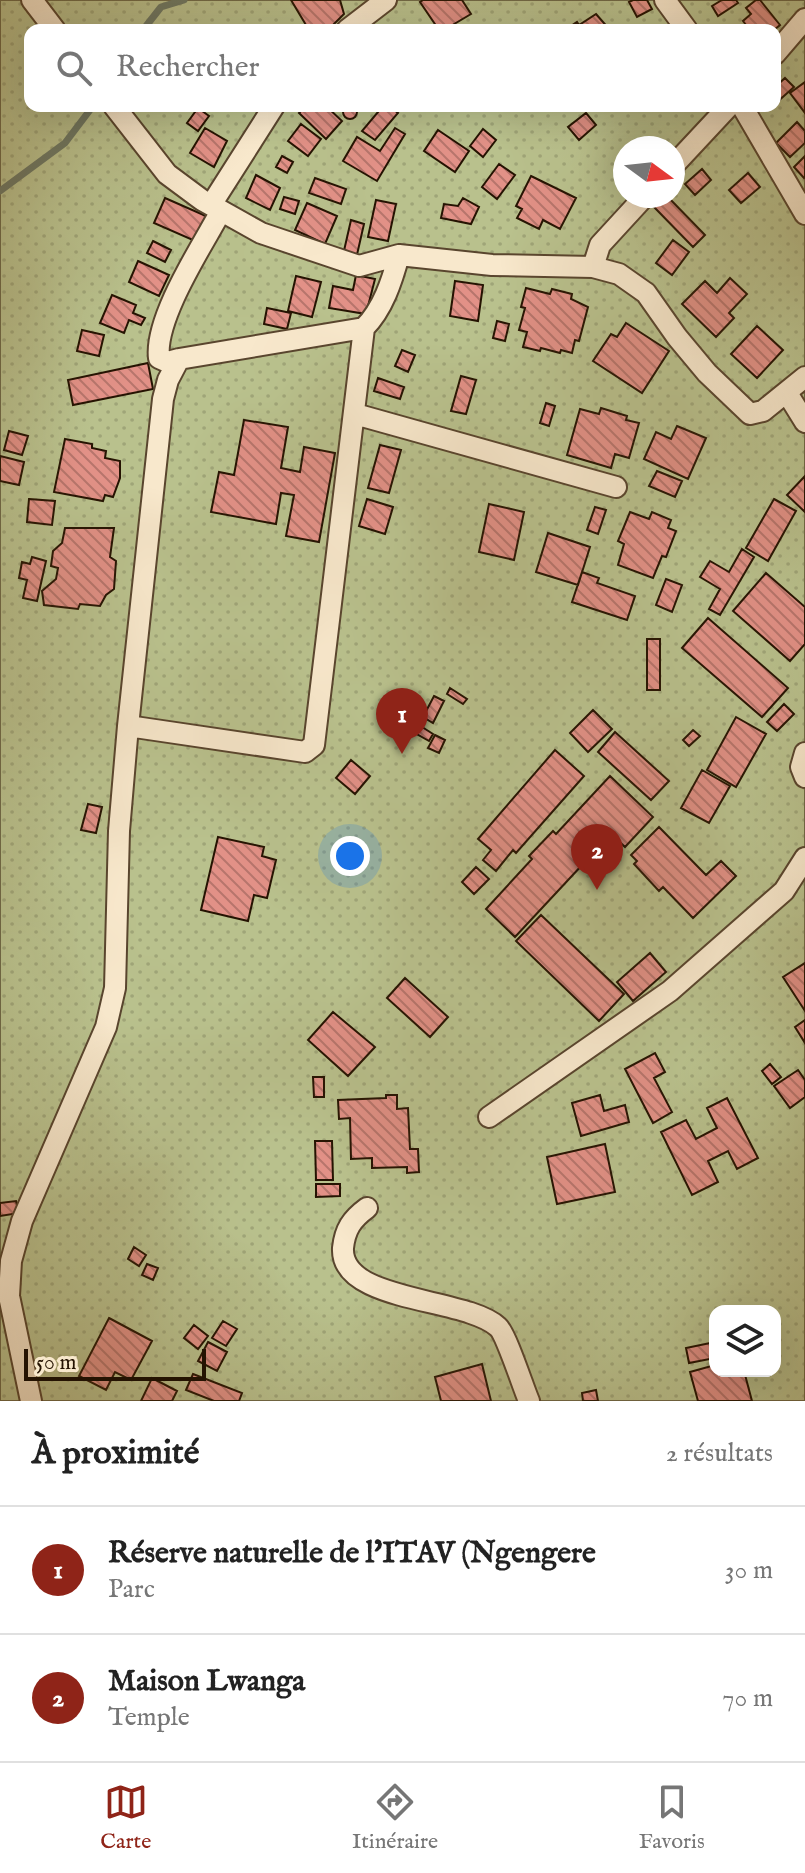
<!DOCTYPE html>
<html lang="fr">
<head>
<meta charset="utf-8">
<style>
  body { margin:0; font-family:"IM FELL English",serif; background:#f6f6f6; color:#222 }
  .controls { position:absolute; right:24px; bottom:24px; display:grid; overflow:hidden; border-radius:16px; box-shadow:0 8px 32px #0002 }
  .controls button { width:72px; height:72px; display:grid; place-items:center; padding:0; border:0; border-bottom:2px solid #e0e0e0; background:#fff; color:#222; font:40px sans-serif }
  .compass { position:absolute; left:613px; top:136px; width:72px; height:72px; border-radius:50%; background:#fff; box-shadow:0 8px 32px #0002; rotate:105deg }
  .scale { position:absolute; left:24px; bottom:20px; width:182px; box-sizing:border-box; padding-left:8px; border:4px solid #251302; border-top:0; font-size:22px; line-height:28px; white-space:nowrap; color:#251302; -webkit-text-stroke:6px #f8e8cc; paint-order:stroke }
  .you { position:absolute; left:350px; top:856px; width:28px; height:28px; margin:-20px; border:6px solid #fff; border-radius:50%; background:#1a73e8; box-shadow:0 0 0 12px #1a73e833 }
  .badge { display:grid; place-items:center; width:52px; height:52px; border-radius:50%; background:#8f2418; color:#fff; font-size:26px; font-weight:700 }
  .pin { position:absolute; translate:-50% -66px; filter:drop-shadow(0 2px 4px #0008) }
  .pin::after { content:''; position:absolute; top:42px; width:28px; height:24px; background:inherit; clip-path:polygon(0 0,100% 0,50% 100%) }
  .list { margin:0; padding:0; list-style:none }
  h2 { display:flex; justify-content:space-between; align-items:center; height:104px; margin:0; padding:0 32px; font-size:34px }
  h2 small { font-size:26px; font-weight:400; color:#767676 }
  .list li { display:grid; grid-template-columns:52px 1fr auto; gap:24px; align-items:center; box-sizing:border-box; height:128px; padding:0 32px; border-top:2px solid #e0e0e0 }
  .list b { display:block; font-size:30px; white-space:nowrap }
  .list p { margin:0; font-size:26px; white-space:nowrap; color:#767676 }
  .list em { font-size:26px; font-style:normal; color:#767676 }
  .icon { flex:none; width:44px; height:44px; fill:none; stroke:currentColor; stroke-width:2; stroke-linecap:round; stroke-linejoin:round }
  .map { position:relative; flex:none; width:805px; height:1401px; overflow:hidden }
  .search { position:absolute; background:#fff; box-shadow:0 8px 32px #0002; left:24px; right:24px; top:24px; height:88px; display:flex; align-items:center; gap:20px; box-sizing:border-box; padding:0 28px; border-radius:16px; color:#767676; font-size:30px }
  .sheet { height:360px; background:#fff }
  nav { display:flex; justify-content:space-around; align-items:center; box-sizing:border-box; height:112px; border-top:2px solid #e0e0e0; background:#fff; font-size:22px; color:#767676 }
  nav a { display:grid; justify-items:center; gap:4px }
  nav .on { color:#8f2418 }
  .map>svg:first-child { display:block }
</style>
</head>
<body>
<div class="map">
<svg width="805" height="1401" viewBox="0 0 805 1401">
  <defs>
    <pattern id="park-dots" width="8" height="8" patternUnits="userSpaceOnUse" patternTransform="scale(2)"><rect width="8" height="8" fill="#b9c18d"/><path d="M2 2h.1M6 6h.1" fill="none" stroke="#9fa578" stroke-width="1.8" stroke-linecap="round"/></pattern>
    <pattern id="building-back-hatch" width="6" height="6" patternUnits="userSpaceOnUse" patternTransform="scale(2)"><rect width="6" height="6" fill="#e29187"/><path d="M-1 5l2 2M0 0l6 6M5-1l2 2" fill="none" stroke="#b7756c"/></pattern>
  </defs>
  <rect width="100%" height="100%" fill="#f5dcb0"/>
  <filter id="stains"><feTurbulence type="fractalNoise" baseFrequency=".0025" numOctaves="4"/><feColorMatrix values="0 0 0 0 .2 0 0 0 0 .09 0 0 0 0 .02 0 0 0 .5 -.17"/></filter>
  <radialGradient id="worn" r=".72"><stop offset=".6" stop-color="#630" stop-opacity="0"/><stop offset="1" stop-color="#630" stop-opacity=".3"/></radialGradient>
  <path fill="url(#park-dots)" stroke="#6f6a48" stroke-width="2" fill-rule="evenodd" d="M0,0H805V1401H0ZM30,30H775V106H30ZM625,148H673V196H625ZM715,1311H775V1371H715Z"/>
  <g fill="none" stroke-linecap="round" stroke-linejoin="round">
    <path stroke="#6d7864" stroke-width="7" d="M143,30L161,7L184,0
      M0,191L65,143L93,106"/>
  </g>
  <path fill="url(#building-back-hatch)" stroke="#251302" stroke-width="2" d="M291,0H340L344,14L328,30H309Z
    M423,0H462L471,14L444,30H439L420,2Z
    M633,0H647L652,9L637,17L629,2Z
    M722,0H736L738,3L718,16L712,6Z
    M756,0H760L780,25L774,30H750L743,21L751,14L746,8Z
    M596,14L610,30H565L577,22L579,25Z
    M785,78L794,87L775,104V87Z
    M805,82V113L790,93Z
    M343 112a7 7 0 1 1 14 0a7 7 0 1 1-14 0Z
    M306,106H326L342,121L326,139L299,113Z
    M383,106H389L398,113L375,140L362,131Z
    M198,108L209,116L198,131L187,123Z
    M586,113L596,125L579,140L568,127Z
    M797,122L805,131V143L790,157L776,143Z
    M301,124L321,139L308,156L288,141Z
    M205,128L227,141L214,167L190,153Z
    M395,128L405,134L377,181L343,161L357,137L380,151Z
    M483,129L496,140L483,157L470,146Z
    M438,130L469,151L455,172L424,151Z
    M282,156L293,162L287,173L276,167Z
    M805,156V177L804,178L794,167Z
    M499,164L515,175L497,199L482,187Z
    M702,169L711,180L695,195L685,184Z
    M748,173L760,187L741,203L729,190Z
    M256,175L280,188L270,210L246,198Z
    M531,176L576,198L560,229L543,220L539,229L517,218L522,209L516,206Z
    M315,178L346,189L341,204L309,193Z
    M667,196L705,235L693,247L654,207Z
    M284,197L299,201L295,214L280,209Z
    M165,198L206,216L195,241L154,223Z
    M463,198L479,207L471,224L441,218L444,204L458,206Z
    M376,200L396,204L388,241L368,237Z
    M307,203L337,216L325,244L295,230Z
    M351,220L364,224L356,259L343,255Z
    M673,240L689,252L672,275L656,263Z
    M153,241L171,250L165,262L147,253Z
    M138,261L169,275L159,296L129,282Z
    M356,275L375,279L366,314L329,308L333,286L353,290Z
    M296,276L321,282L312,317L288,311Z
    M730,278L747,294L729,313L734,318L716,337L682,304L705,281L717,293Z
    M455,281L483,285L478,321L450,316Z
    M526,288L550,294L552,289L572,294L571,299L588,307L579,341L575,340L572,353L561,350L560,353L541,348L540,351L523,347L527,332L519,330L525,308L521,307Z
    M112,295L136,305L133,313L145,318L141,325L129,320L124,333L100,323Z
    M267,308L291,313L287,329L264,324Z
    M497,321L509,324L505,341L493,338Z
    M626,323L669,351L642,393L593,361L611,334L617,337Z
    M757,326L783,350L757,378L731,354Z
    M82,330L104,335L99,356L77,351Z
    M402,350L415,355L408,372L395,366Z
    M148,363L153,389L73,405L68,380Z
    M461,376L476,380L466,414L451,411Z
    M378,378L404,387L400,399L374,391Z
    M546,403L555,406L549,426L540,423Z
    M601,408L627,416L626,420L639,423L629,458L615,454L611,468L567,455L580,409L599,414Z
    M244,420L288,427L281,468L300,472L304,447L335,453L319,542L286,536L294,495L281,493L276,524L211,512L219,472L234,475Z
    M677,426L706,438L688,479L644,459L656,432L671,439Z
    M9,431L28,436L22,455L4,450Z
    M65,439L92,444V448L106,451L105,458L120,461V478L113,497L105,495L103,501L54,492Z
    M380,445L401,450L389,493L368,488Z
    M0,456L24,462L19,485L0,481Z
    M657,471L682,481L675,497L649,486Z
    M805,476V512L787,495Z
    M29,499L55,501L52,525L27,522Z
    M367,499L393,507L385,534L359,526Z
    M774,499L796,511L768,561L746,548Z
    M489,504L524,512L514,560L479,552Z
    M595,507L606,510L598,534L587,530Z
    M630,512L649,519L652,512L671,520L668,528L676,531L666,557L662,556L653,578L618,565L624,544L618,541Z
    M65,528H114L110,557L116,561L114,589L106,595L100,606L80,604L78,609L44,605L42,591L56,579L58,568L51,566L53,551L62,543Z
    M548,533L590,547L578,585L536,572Z
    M742,549L754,557L720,615L709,609L720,589L700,577L710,561L729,572Z
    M32,557L46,561L37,601L23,598L27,580L19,578L22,562L30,564Z
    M582,572L599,578L597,583L635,596L627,620L572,602Z
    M766,573L805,607V644L790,661L733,611Z
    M666,579L682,585L672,612L656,605Z
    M708,618L788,688L762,717L682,648Z
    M647,639H660V690H647Z
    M450,688L467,699L463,704L447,694Z
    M434,696L444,701L433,723L423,717Z
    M784,704L794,714L777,731L767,722Z
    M593,710L612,729L588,752L570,733Z
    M736,717L766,734L736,787L707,770Z
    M419,725L433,734L429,741L415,733Z
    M693,730L700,736L689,746L683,740Z
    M615,732L669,781L651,800L598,752Z
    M435,735L445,740L439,753L428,748Z
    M555,750L584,776L516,853L513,850L496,871L483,860L491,850L478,839Z
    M351,760L370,776L355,794L336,778Z
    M702,770L730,786L709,823L681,808Z
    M610,776L653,817L625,847L611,834L515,937L486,909L532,859L529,856L553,831L556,834Z
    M88,804L102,807L96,833L81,830Z
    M659,827L706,875L721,861L736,876L693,918L663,887L659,891L634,864L637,861L631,855Z
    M218,837L264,847L262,856L276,860L267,898L254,895L248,921L201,910Z
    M476,867L489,879L474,894L462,882Z
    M541,915L624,994L599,1021L516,941Z
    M650,953L666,972L633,1001L617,982Z
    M805,963V1011L783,977Z
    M405,978L448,1017L430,1037L387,998Z
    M333,1012L375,1047L348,1076L308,1040Z
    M805,1020V1043L795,1027Z
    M655,1053L665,1072L654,1078L672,1112L653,1123L625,1069Z
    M770,1064L781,1077L772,1084L762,1071Z
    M798,1070L805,1080V1097L790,1108L774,1086Z
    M313,1077H324V1097H314Z
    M386,1095H397V1109L408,1108L410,1149H418L419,1172L407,1173V1167L372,1168V1158L351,1159L350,1118L339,1119L338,1100L386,1098Z
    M600,1095L604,1111L625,1105L629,1122L581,1136L572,1103Z
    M727,1098L758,1158L737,1169L728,1151L708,1161L718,1182L692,1195L661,1132L686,1120L696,1139L717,1128L707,1108Z
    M315,1141H332L333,1180H316Z
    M605,1144L615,1192L557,1204L547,1157Z
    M316,1184H340V1196L316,1197Z
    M16,1201L19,1213L0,1216V1203Z
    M134,1247L146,1255L139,1266L128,1259Z
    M147,1264L158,1268L153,1280L142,1275Z
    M109,1318L152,1341L131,1380L115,1372L106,1390L79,1376Z
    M223,1321L237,1329L226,1346L212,1338Z
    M194,1325L208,1336L198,1349L184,1338Z
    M208,1342L227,1352L217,1371L198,1361Z
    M715,1342V1358L689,1363L686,1348Z
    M482,1364L491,1401H441L435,1377Z
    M715,1365V1371H744L752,1401H698L690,1372Z
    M193,1374L242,1393L239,1401H214L186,1390Z
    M152,1378L177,1391L172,1401H141Z
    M596,1390L598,1401H583L582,1393Z"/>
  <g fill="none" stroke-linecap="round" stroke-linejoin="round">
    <defs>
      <path id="minor" d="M32,0L55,30
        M665,0L687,30
        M347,30L386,0
        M775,54L805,19
        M114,106L167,174L202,200L261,233L359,266L399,255L492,265L593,267L619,274L646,293L677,337L707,373L750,414L763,411L805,377
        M742,106L805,214
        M673,166L729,106
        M211,205L274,106
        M593,267L600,245L645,196
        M179,359L168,362L159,358C154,319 202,246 221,211
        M787,393L805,422
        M355,414L616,487
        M128,726L305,752L314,745L364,328
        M805,753L801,767L805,777
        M489,1117L670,991L784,891L805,858
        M367,1208C352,1219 345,1229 343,1248C340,1303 466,1297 498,1327C506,1334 523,1387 529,1401
        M31,1401L9,1296L11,1261L22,1221L106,1027L115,988L119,831L128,726L163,399L168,380L179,359L364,328C383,309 392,281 399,255"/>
    </defs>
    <use href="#minor" stroke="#59452e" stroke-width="24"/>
    <use href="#minor" stroke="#f8e8cc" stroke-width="20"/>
  </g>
  <rect width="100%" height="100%" filter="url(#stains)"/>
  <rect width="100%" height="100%" fill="url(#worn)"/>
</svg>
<div class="controls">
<button><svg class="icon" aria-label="layers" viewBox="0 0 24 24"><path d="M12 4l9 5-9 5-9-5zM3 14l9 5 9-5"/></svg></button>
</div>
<svg class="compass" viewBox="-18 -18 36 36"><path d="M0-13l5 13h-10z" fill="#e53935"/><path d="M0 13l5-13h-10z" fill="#767676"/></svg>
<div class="scale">50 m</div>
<div class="you"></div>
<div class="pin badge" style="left:402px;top:754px">1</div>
<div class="pin badge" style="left:597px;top:890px">2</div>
<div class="search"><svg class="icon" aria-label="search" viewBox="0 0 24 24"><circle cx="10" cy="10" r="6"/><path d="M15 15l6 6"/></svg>Rechercher</div>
</div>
<section class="sheet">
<h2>À proximité<small>2 résultats</small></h2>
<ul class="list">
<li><span class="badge">1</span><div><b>Réserve naturelle de l'ITAV (Ngengere</b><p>Parc</p></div><em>30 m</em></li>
<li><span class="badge">2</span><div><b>Maison Lwanga</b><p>Temple</p></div><em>70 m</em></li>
</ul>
</section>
<nav>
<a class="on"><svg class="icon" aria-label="map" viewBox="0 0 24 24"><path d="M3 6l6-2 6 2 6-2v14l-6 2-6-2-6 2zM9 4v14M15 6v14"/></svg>Carte</a>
<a><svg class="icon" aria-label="directions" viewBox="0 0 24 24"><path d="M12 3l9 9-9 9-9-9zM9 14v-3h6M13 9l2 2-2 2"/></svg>Itinéraire</a>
<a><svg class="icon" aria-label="saved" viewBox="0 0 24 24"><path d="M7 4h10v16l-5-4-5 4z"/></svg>Favoris</a>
</nav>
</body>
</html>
